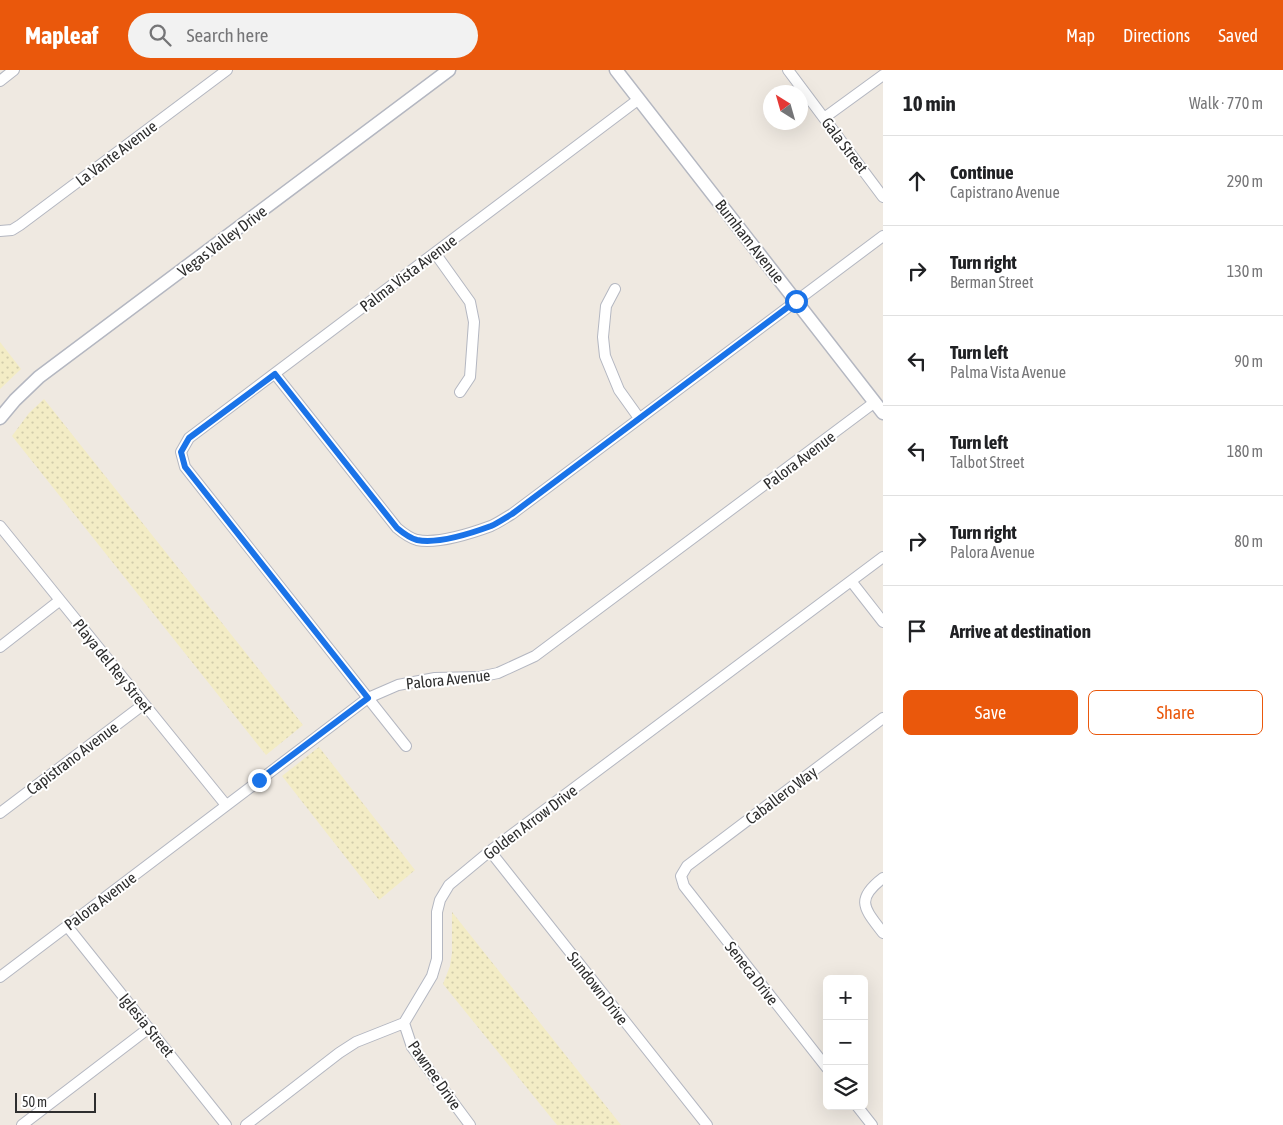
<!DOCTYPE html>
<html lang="en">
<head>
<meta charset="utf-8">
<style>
  body { margin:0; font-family:"Asap Condensed",sans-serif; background:#f2f2f2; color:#202124 }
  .controls { position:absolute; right:15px; bottom:15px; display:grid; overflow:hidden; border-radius:8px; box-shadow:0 5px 20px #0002 }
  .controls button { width:45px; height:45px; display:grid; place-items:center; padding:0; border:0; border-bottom:1px solid #e0e0e0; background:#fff; color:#202124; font:25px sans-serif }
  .compass { position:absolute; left:763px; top:15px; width:45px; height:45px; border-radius:50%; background:#fff; box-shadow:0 5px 20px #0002; rotate:323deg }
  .scale { position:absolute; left:15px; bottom:12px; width:81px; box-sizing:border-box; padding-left:5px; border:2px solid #2e2e2e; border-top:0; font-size:14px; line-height:18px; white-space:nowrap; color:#2e2e2e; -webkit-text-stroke:4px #fff; paint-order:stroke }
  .stop { position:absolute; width:15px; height:15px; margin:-11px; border:4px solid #1a73e8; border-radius:50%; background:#fff }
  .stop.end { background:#1a73e8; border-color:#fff; box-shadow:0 1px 5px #0008 }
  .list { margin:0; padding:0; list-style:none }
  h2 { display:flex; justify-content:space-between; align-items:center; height:65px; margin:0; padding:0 20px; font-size:21px }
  h2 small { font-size:16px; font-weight:400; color:#757577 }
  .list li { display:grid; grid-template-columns:32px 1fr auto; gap:15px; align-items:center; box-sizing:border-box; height:90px; padding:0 20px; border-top:1px solid #e0e0e0 }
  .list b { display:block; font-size:19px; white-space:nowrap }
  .list p { margin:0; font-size:16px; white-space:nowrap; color:#757577 }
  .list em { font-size:16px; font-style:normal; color:#757577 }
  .actions { display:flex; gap:10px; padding:15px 20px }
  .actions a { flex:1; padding:11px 0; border:1px solid #ea580c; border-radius:8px; text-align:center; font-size:18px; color:#ea580c }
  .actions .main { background:#ea580c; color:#fff }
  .icon { flex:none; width:28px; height:28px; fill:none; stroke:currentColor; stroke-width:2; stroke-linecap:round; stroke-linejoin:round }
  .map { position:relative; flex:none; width:883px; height:1055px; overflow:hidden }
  header { display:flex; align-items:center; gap:30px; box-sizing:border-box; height:70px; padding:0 25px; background:#ea580c; color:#fff }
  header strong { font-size:24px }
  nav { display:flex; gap:28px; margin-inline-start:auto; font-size:18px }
  .search { width:350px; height:45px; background:#f2f2f2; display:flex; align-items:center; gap:12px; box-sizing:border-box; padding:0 18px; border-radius:28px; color:#757577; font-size:19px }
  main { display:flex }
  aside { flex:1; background:#fff }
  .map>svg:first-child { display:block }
</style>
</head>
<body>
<header>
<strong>Mapleaf</strong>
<div class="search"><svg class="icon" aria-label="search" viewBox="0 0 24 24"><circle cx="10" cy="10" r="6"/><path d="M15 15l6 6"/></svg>Search here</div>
<nav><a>Map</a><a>Directions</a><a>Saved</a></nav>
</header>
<main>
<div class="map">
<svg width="883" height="1055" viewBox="0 0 883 1055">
  <defs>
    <pattern id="sand-dots" width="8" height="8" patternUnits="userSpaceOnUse" patternTransform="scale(1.25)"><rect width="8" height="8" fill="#f3ecc5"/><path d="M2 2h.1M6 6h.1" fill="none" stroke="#d1cbaa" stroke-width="1.8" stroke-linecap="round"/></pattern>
  </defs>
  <rect width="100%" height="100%" fill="#efe9e1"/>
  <path fill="url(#sand-dots)" d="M0,272L21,299L0,319Z
    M44,329L303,655L266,685L12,366L29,343Z
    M319,677L415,800L379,830L282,706Z
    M452,842L621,1055H557L443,914L450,896L452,883Z"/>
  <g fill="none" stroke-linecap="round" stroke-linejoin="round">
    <defs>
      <path id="minor" d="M788,0L883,127
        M0,11L14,0
        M824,48L883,5
        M0,161L12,160L20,155L227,0
        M435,183L470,232L474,252L470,307L460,322
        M615,219L606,236L603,267L605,286L619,320L639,348
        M275,304L397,458C403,463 409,468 417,470C437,474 472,463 491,456C498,453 505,448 512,444L883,166
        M0,456L226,735
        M851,511L883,552
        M0,577L59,531
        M406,676L185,397L181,382L189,368L639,29
        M0,743L144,634
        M490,781L707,1055
        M883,808C854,830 865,839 883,863
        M67,856L226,1055
        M0,907L368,628L398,615L435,608L479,607L498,603L535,586L875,332
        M404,953L412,977L470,1055
        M827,998L684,816L681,806L687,796L883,648
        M857,1036L872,1055
        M22,1055L149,958
        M246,1055L339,983L356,972L404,953L432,906L437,889V842L440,830L449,815L490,781L883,487"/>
      <path id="tertiary" d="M616,0L883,343
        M0,348L15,330L39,307L449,0"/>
    </defs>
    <use href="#minor" stroke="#b4b7c1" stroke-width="12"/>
    <use href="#tertiary" stroke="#b4b7c1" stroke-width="15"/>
    <use href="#minor" stroke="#fff" stroke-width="10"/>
    <use href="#tertiary" stroke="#fff" stroke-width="12"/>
  </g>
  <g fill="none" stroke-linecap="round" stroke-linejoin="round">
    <path stroke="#1a73e8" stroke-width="6" d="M259,710L368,628L185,397L181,382L189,368L275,304L397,458C403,463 409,468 417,470C437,474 472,463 491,456C498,453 505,448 512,444L796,231"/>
  </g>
  <g text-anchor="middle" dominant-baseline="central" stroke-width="4" stroke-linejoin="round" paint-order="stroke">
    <g font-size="16" fill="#2e2e2e" stroke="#fff">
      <text transform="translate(845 75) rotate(53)">Gala Street</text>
      <text transform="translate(116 83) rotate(-37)">La Vante Avenue</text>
      <text transform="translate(222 171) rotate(-37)">Vegas Valley Drive</text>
      <text transform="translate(750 171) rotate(52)">Burnham Avenue</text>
      <text transform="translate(408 203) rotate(-37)">Palma Vista Avenue</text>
      <text transform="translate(799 390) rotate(-37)">Palora Avenue</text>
      <text transform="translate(113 596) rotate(51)">Playa del Rey Street</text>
      <text transform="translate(448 609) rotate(-6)">Palora Avenue</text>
      <text transform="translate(72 688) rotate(-37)">Capistrano Avenue</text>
      <text transform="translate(781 725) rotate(-37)">Caballero Way</text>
      <text transform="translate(530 752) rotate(-37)">Golden Arrow Drive</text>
      <text transform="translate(100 831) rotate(-37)">Palora Avenue</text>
      <text transform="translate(752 903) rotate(52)">Seneca Drive</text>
      <text transform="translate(598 918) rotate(52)">Sundown Drive</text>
      <text transform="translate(147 955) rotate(51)">Iglesia Street</text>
      <text transform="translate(435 1005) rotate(55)">Pawnee Drive</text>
    </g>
  </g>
</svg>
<div class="controls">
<button>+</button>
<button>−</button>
<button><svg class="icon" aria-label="layers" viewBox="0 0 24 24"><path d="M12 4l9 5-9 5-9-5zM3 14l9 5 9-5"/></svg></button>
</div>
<svg class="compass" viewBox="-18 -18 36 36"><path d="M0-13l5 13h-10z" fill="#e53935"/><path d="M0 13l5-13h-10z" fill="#757577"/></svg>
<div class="scale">50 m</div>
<div class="stop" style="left:796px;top:231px"></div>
<div class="stop end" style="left:259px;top:710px"></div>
</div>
<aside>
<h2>10 min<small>Walk · 770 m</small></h2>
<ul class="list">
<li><svg class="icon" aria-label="ahead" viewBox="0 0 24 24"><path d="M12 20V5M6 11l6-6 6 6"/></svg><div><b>Continue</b><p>Capistrano Avenue</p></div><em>290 m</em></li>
<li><svg class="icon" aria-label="right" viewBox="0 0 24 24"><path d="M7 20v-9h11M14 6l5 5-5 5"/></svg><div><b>Turn right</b><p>Berman Street</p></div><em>130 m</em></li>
<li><svg class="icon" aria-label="left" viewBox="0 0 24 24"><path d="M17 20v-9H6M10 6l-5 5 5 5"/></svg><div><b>Turn left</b><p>Palma Vista Avenue</p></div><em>90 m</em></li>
<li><svg class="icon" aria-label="left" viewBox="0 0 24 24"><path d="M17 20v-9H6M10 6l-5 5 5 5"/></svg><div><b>Turn left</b><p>Talbot Street</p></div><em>180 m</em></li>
<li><svg class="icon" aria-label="right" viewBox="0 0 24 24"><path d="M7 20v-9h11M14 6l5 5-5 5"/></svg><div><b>Turn right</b><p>Palora Avenue</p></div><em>80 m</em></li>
<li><svg class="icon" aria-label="arrive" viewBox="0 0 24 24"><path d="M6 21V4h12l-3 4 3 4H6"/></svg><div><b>Arrive at destination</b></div></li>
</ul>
<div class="actions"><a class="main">Save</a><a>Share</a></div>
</aside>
</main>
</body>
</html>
